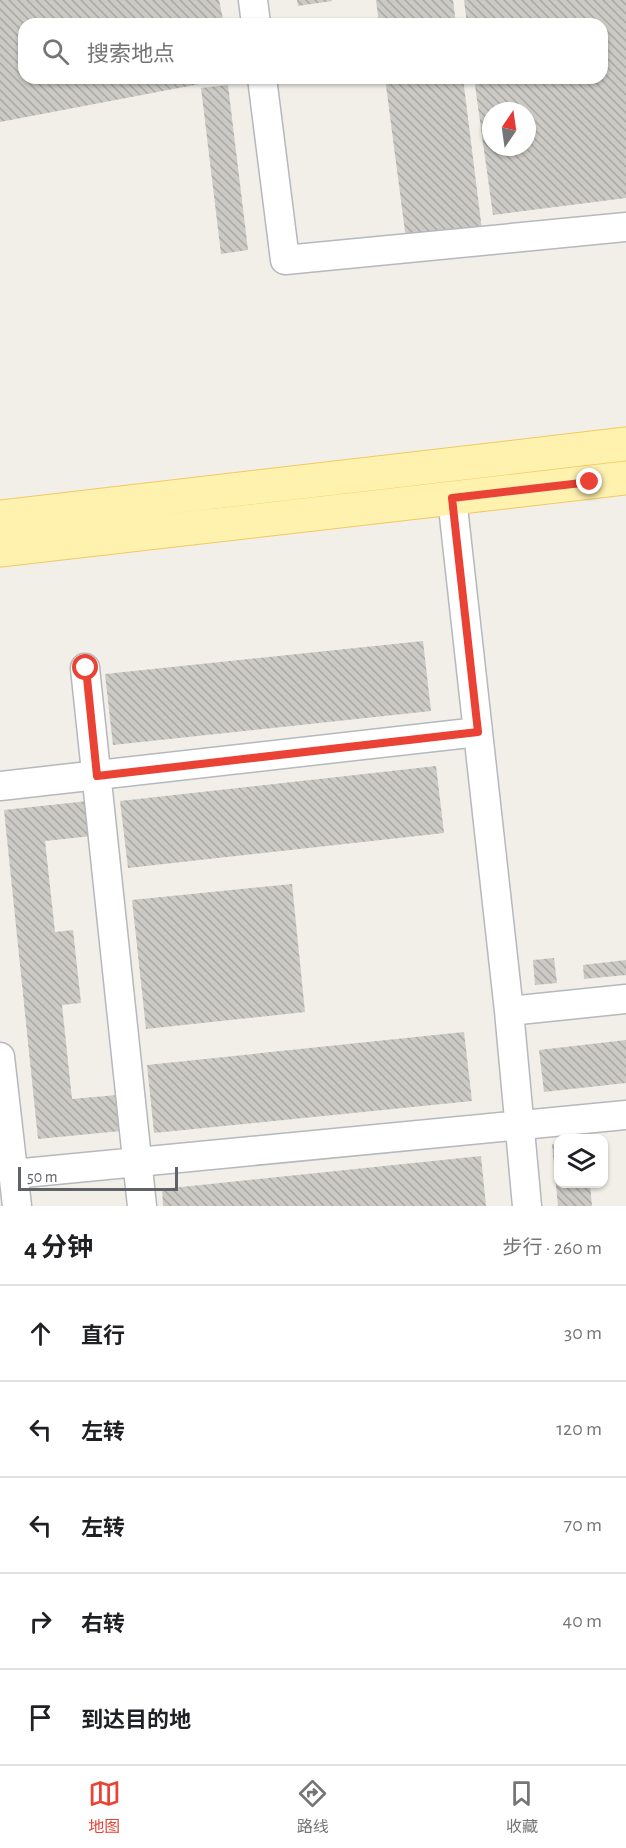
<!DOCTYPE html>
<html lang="zh">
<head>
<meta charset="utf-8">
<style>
  body { margin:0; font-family:"Alegreya Sans","Noto Sans SC",sans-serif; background:#f6f6f6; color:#202124 }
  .controls { position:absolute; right:18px; bottom:18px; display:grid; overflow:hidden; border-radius:12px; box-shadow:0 2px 4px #0004 }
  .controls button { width:54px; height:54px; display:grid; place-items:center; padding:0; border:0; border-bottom:2px solid #e0e0e0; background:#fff; color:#202124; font:30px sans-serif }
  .compass { position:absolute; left:482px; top:102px; width:54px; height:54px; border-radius:50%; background:#fff; box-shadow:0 2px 4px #0004; rotate:13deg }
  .scale { position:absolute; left:18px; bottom:15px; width:160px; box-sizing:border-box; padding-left:6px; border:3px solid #5f6368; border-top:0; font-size:16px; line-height:21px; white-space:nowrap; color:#5f6368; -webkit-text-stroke:4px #fff; paint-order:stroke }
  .stop { position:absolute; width:18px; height:18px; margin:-14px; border:4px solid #ea4335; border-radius:50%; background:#fff }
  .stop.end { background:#ea4335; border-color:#fff; box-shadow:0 2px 6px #0008 }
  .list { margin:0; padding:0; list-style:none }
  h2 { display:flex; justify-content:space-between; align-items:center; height:78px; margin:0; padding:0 24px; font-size:26px }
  h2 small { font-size:20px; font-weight:400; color:#757577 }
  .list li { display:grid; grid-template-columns:39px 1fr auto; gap:18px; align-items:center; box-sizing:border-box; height:96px; padding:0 24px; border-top:2px solid #e0e0e0 }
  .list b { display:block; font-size:22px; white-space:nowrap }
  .list em { font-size:20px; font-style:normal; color:#757577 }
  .icon { flex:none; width:33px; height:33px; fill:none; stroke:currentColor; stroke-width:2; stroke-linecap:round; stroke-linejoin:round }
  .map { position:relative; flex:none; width:626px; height:1206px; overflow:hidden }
  .search { position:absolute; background:#fff; box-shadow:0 2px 4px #0004; left:18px; right:18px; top:18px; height:66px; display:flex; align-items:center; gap:15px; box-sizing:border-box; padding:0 21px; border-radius:18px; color:#757577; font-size:22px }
  .sheet { height:558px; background:#fff }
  nav { display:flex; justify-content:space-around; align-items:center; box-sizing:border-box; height:84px; border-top:2px solid #e0e0e0; background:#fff; font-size:16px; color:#757577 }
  nav a { display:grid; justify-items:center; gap:3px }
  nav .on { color:#ea4335 }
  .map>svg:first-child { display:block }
</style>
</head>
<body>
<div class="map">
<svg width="626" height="1206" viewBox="0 0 626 1206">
  <defs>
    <pattern id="building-back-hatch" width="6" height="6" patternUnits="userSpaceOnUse" patternTransform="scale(1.5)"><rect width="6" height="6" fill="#cccac5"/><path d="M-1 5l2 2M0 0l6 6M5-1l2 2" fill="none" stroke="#a9a8a4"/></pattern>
  </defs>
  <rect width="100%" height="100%" fill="#f1efe8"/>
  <path fill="url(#building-back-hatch)" fill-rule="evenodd" d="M0,0H219L224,24H24V78L226,79L0,122Z
    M297,0H332V1L298,6Z
    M376,0H453L456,24H379Z
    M464,0H626V198L493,215L474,78H602V24H467ZM491,111H527V147H491Z
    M385,78H463L482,230L406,239Z
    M228,85L248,250L221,254L201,88Z
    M423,641L431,711L113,745L105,674Z
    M436,766L444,833L128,868L120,801Z
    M88,801L92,836L45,841L55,932L73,930L81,1003L62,1005L72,1099L117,1095L121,1131L38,1139L4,810Z
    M292,884L305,1012L146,1029L132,900Z
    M554,958L557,983L535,985L533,960Z
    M626,960V975L584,979L583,965Z
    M464,1032L472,1101L154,1133L147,1065Z
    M626,1040V1083L544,1092L539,1050Z
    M552,1144H558V1184H590L592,1206H558Z
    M481,1156L486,1206H163L162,1189Z"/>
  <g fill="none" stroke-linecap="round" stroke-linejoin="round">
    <defs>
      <path id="minor" d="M253,0L256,24
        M262,78L285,260L626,227
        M452,498L509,1011L527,1206
        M85,668L142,1206
        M0,786L478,732
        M509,1011L626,999
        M0,1057L17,1206
        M13,1174L626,1115"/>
      <path id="major" d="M0,517L626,444
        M0,550L626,478"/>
    </defs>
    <use href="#minor" stroke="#b5b8bc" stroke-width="31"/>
    <use href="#major" stroke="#f2c960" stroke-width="35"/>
    <use href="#minor" stroke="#fff" stroke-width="28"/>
    <use href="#major" stroke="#fff2af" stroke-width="33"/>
  </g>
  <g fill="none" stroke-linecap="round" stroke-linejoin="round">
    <path stroke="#ea4335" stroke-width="8" d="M86,668L97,776L478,732L452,498L590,482"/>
  </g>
</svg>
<div class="controls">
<button><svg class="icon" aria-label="layers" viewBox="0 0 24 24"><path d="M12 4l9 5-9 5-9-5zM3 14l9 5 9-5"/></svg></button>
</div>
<svg class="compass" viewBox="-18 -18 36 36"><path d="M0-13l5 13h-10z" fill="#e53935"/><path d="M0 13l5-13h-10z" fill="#757577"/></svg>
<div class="scale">50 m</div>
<div class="stop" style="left:86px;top:668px"></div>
<div class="stop end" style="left:590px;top:482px"></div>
<div class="search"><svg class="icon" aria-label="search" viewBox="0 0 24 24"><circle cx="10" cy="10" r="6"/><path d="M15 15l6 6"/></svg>搜索地点</div>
</div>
<section class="sheet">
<h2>4 分钟<small>步行 · 260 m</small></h2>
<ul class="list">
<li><svg class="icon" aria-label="ahead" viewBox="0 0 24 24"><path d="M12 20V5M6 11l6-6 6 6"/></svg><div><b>直行</b></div><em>30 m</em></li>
<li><svg class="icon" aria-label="left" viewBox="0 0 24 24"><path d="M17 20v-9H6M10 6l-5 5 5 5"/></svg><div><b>左转</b></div><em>120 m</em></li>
<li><svg class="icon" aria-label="left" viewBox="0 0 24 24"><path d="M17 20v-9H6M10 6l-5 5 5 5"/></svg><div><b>左转</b></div><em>70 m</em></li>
<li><svg class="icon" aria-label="right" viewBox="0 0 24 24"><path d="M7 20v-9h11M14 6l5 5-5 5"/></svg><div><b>右转</b></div><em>40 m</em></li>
<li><svg class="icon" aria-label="arrive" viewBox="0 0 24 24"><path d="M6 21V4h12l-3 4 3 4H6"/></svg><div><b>到达目的地</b></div></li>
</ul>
</section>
<nav>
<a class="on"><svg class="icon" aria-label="map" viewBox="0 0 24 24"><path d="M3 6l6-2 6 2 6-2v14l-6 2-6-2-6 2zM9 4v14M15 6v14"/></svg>地图</a>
<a><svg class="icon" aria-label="directions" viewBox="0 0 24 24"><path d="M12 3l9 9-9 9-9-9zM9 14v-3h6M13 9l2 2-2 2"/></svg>路线</a>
<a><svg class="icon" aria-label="saved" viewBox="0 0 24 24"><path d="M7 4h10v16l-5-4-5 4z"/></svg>收藏</a>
</nav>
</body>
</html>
